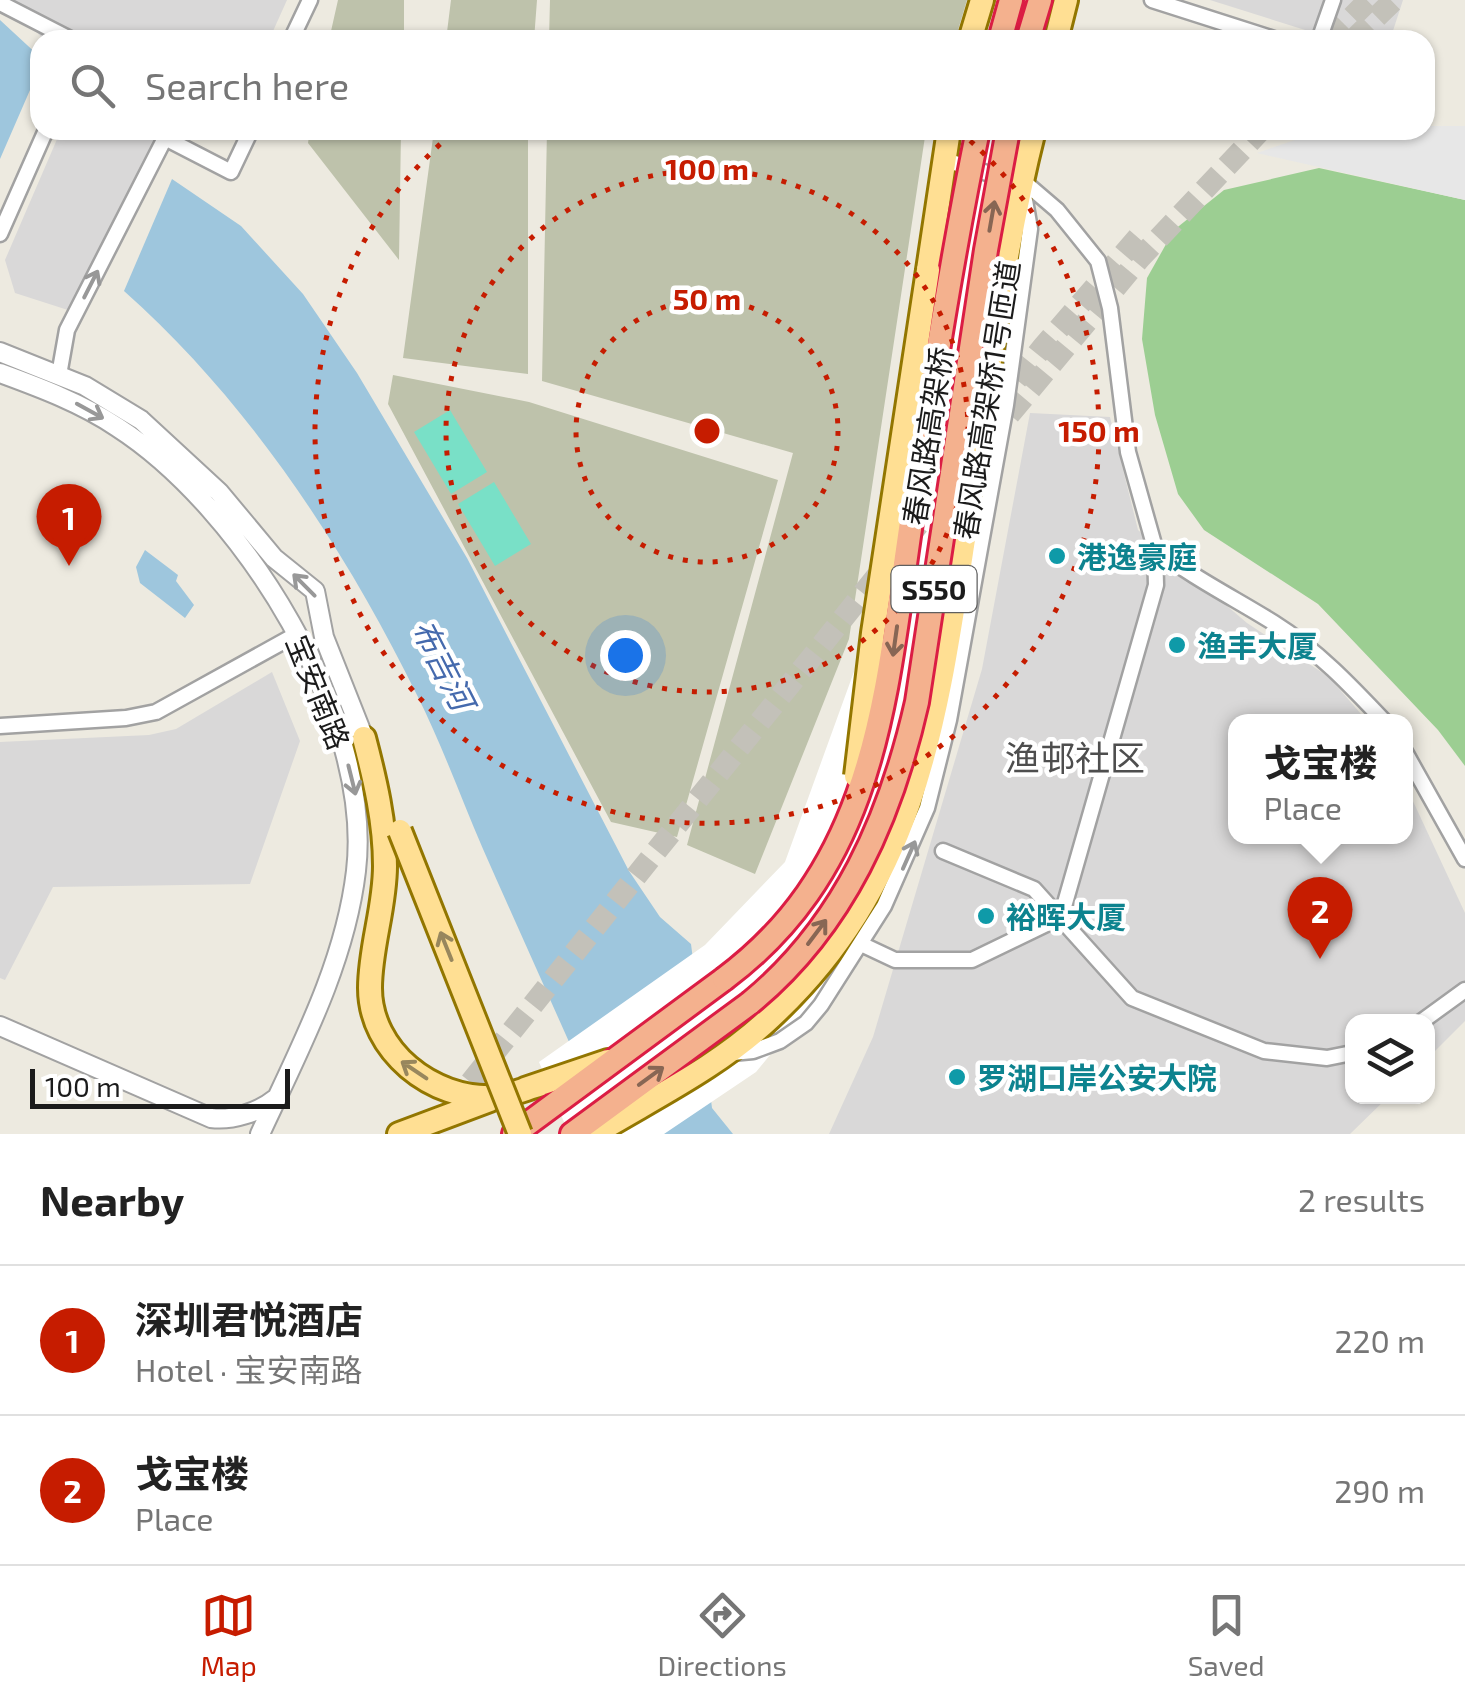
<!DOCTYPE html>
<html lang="en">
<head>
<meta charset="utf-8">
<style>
  body { margin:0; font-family:"Exo 2","Noto Sans SC",sans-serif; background:#f6f6f6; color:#222 }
  .controls { position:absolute; right:30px; bottom:30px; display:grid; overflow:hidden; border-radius:20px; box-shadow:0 2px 8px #0004 }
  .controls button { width:90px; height:90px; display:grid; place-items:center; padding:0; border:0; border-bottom:2px solid #e0e0e0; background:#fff; color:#222; font:50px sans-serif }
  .scale { position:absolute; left:30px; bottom:25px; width:260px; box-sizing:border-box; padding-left:10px; border:5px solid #1b1b1b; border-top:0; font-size:28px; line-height:35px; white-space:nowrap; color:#1b1b1b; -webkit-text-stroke:8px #fff; paint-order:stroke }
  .you { position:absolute; left:625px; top:655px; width:35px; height:35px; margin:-25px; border:8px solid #fff; border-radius:50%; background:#1a73e8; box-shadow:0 0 0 15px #1a73e833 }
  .badge { display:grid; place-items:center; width:65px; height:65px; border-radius:50%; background:#c61c00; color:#fff; font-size:32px; font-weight:700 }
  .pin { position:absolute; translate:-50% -82px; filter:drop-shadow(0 2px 5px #0008) }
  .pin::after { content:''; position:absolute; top:52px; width:35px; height:30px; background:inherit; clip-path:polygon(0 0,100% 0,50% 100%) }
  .popup { position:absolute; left:1228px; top:714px; width:185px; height:130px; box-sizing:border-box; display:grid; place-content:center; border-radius:20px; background:#fff; filter:drop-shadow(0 2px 8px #0005); font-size:32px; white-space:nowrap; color:#767676 }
  .popup b { font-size:38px; color:#222 }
  .popup::after { content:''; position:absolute; left:50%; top:100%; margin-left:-20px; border:20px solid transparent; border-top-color:#fff }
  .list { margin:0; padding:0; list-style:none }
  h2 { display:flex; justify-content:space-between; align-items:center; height:130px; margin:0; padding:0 40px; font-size:42px }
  h2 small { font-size:32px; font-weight:400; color:#767676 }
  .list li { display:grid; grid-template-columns:65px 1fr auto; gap:30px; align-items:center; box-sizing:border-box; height:150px; padding:0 40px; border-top:2px solid #e0e0e0 }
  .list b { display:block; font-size:38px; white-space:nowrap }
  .list p { margin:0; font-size:32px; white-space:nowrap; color:#767676 }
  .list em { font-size:32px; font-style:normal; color:#767676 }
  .icon { flex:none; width:55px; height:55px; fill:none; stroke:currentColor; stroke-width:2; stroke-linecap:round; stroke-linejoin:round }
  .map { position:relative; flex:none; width:1465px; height:1134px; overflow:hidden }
  .search { position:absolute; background:#fff; box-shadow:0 2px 8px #0004; left:30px; right:30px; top:30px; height:110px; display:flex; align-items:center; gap:25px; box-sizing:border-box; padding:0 35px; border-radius:30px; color:#767676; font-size:38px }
  .sheet { height:430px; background:#fff }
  nav { display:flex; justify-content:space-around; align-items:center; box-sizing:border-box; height:140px; border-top:2px solid #e0e0e0; background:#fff; font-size:28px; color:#767676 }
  nav a { display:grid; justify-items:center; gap:5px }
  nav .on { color:#c61c00 }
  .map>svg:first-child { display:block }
</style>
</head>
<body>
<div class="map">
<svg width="1465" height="1134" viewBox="0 0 1465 1134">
  <rect width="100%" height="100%" fill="#edeae0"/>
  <path fill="#d9d8d8" d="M7,0H287L269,40H44Z
    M1210,0H1403L1390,40H1337Z
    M61,130H162L71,311L15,293L5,260Z
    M1030,413L1110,417L1138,530L1247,623L1329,677L1367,721L1235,722V836H1405V784L1465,913V1021L1428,1058V1022H1352V1096L1388,1097L1350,1134H829L873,1037L982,669Z
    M272,672L300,741L250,884L53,887L5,980L0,978V742L149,735L176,729Z"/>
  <path fill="#bec2ab" d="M338,0H404V40H329Z
    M451,0H537L534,40H446Z
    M550,0H967L955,40H549Z
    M310,130H401L399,260L308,143Z
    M434,130H528V374L403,358Z
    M547,130H926L849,639L755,874L687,845L793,453L542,381Z
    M393,375L529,402L778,480L677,837L611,822L388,404Z"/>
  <path fill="#9cce92" d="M1319,168L1465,200V766L1438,730L1318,604L1204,530L1178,494L1155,415L1142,339L1147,278L1174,230L1224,190Z"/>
  <path fill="#79e0c7" d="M450,410L487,472L451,494L414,432Z
    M494,482L531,544L495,566L458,504Z"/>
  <path fill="#e7e7e7" d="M1425,126H1465V200L1257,153L1324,130H1425Z"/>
  <path fill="#9ec6dd" d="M0,20L40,57V67L0,159Z
    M172,179L241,226L303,294L357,373L467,558L629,871L660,917L691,944L712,1108L733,1134H610C568,1039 525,944 483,849C461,798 442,745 417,695C344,547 248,401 124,291Z
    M145,550L178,575L176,581L194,605L185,618L140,583L136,567Z"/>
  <path fill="#fff" d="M957,130H1024L986,331L1006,335L995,420L927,783L887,878L820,994L756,1072L664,1134H569L539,1062L705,945L785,862L864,644Z"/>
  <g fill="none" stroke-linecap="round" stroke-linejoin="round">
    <path stroke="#c3c1b9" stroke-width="22" stroke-dasharray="22 11" stroke-linecap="butt" d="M1329,40L1369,0
      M1353,40L1394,0
      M975,431L1043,347L1141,234
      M450,1108L934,505L1140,258L1261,130"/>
    <defs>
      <path id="minor" d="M1152,0L1277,40
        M0,3L72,40
        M291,40L310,0
        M1319,40L1333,0
        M0,234L46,130
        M59,375L67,330L165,138L231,172L251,130
        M1155,548C1193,578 1234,598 1274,623C1317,650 1351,686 1385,722
        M0,726L126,718L156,712L297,634
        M1405,752L1465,859
        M943,851L1034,889L1132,998L1264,1051L1327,1058L1352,1053
        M861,944L895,960H972L1061,917L1156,585L1155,548L1128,452L1110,308L1098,261L1057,210L1029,186L945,160
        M1421,1022L1465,990
        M732,1053L753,1051L780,1041L806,1023L821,1005L884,906L927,808L949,720L1006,405L1030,229L1023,189"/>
      <path id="tertiary" d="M0,352L85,386L141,420L219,492L274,558L315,591L324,637L364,738
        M0,373C41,388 81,403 117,427C243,508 374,719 356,871C345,964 299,1050 260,1134
        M0,1026L211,1118C232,1121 259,1112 275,1099"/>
      <path id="primary" d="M970,40L982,0
        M1056,40L1066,0
        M928,270L949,130
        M364,738C375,780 385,822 385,866C385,908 370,947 370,988C370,1051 432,1100 494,1097C509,1096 525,1089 539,1085
        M525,1089L608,1061
        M399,1134L490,1100
        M594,1134C655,1097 718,1067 770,1018C915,883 936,724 964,539C985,403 1000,264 1034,130"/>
      <path id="trunk" d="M1000,40L1011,0
        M1028,40L1040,0
        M514,1134L724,979
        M572,1134L750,1003"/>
    </defs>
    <use href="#minor" stroke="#a2a2a2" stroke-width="19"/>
    <use href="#tertiary" stroke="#a2a2a2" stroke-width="22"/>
    <use href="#primary" stroke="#927600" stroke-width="28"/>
    <use href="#trunk" stroke="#db1d44" stroke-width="28"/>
    <use href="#minor" stroke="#fff" stroke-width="14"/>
    <use href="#tertiary" stroke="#fff" stroke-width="18"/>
    <use href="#primary" stroke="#ffdf93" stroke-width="22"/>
    <use href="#trunk" stroke="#f4b18e" stroke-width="22"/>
    <defs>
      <path id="primary-bridge" d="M856,776L873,633L928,270
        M400,831L520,1134"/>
      <path id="trunk-bridge" d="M724,979C885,859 886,677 915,496C934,374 953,251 978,130
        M750,1003C844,926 891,817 917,702L986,250L1008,130"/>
    </defs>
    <use href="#primary-bridge" stroke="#927600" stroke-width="28" stroke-linecap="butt"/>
    <use href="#trunk-bridge" stroke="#db1d44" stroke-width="28" stroke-linecap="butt"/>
    <use href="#primary-bridge" stroke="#ffdf93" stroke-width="22"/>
    <use href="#trunk-bridge" stroke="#f4b18e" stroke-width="22"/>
  </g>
  <defs><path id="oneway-shaft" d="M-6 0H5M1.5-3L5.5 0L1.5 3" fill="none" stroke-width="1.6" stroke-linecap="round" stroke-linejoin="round" transform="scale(2.5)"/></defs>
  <g stroke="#886654">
    <use href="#oneway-shaft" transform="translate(992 216) rotate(-80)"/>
    <use href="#oneway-shaft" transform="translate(895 641) rotate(98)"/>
    <use href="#oneway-shaft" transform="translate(817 932) rotate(-53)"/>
    <use href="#oneway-shaft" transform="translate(651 1076) rotate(-36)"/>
  </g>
  <g stroke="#989898">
    <use href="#oneway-shaft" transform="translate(91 284) rotate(-63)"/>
    <use href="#oneway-shaft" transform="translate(90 411) rotate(29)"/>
    <use href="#oneway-shaft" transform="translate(304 585) rotate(-135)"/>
    <use href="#oneway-shaft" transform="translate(352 780) rotate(76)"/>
    <use href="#oneway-shaft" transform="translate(909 855) rotate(-66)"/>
  </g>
  <g stroke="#98875d">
    <use href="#oneway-shaft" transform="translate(446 946) rotate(-112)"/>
    <use href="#oneway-shaft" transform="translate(414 1070) rotate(-146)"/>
  </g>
  <g fill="none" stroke="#c61c00" stroke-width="5" stroke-dasharray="5 10">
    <circle cx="707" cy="431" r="131"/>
    <circle cx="707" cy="431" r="261"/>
    <path d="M680 40A392 392 0 0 1 734 40M959 131A392 392 0 1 1 455 131"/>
  </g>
  <g fill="#0f9aa8" stroke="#fff" stroke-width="4">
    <circle cx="1057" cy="556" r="10"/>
    <circle cx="1177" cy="645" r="10"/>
    <circle cx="986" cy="916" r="10"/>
    <circle cx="957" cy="1077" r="10"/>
  </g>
  <g text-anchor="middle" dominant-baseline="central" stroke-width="9" stroke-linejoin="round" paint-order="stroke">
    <rect fill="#fff" stroke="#5f5f5f" stroke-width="2.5" x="891.5" y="566" width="85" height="46" rx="8"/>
    <g font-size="28" font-weight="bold" fill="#1b1b1b">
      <text x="934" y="589">S550</text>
    </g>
    <g font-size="30" fill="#1b1b1b" stroke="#fff">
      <text transform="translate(986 400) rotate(-81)">春风路高架桥1号匝道</text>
      <text transform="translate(927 436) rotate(-81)">春风路高架桥</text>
      <text transform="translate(319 692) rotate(68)">宝安南路</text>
    </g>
    <g font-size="30" font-weight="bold" fill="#0d838f" stroke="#fff" text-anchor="start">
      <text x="1077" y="556">港逸豪庭</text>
      <text x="1197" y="645">渔丰大厦</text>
      <text x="1006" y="916">裕晖大厦</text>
      <text x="977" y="1077">罗湖口岸公安大院</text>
    </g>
    <g font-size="32" font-style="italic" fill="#456aad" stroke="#fff">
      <text transform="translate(444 664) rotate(63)">布吉河</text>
    </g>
    <g font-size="35" fill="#4e4e4e" stroke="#fff">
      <text x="1075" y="757">渔邨社区</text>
    </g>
  </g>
  <circle cx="707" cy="431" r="15" fill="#c61c00" stroke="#fff" stroke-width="5"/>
  <g font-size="30" text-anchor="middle" font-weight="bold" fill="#c61c00" stroke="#fff" stroke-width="9" stroke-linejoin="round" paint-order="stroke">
    <text x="707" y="180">100 m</text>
    <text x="707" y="310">50 m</text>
    <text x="1099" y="442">150 m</text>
  </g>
</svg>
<div class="controls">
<button><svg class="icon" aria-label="layers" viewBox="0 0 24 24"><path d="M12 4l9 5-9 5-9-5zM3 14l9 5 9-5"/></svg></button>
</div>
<div class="scale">100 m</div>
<div class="you"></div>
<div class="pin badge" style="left:69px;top:566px">1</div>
<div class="pin badge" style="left:1320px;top:959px">2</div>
<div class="popup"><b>戈宝楼</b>Place</div>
<div class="search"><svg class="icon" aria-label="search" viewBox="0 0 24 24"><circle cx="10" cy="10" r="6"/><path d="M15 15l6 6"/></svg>Search here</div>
</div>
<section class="sheet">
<h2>Nearby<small>2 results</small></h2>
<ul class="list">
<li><span class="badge">1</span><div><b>深圳君悦酒店</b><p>Hotel · 宝安南路</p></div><em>220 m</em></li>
<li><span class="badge">2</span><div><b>戈宝楼</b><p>Place</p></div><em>290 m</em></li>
</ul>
</section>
<nav>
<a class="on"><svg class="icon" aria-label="map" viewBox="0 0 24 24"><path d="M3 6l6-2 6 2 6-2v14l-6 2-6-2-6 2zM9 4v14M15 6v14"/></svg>Map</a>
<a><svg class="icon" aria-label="directions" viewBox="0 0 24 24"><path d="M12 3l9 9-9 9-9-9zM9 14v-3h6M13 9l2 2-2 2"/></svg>Directions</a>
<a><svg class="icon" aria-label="saved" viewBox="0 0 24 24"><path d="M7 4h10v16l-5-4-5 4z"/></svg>Saved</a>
</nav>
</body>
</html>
